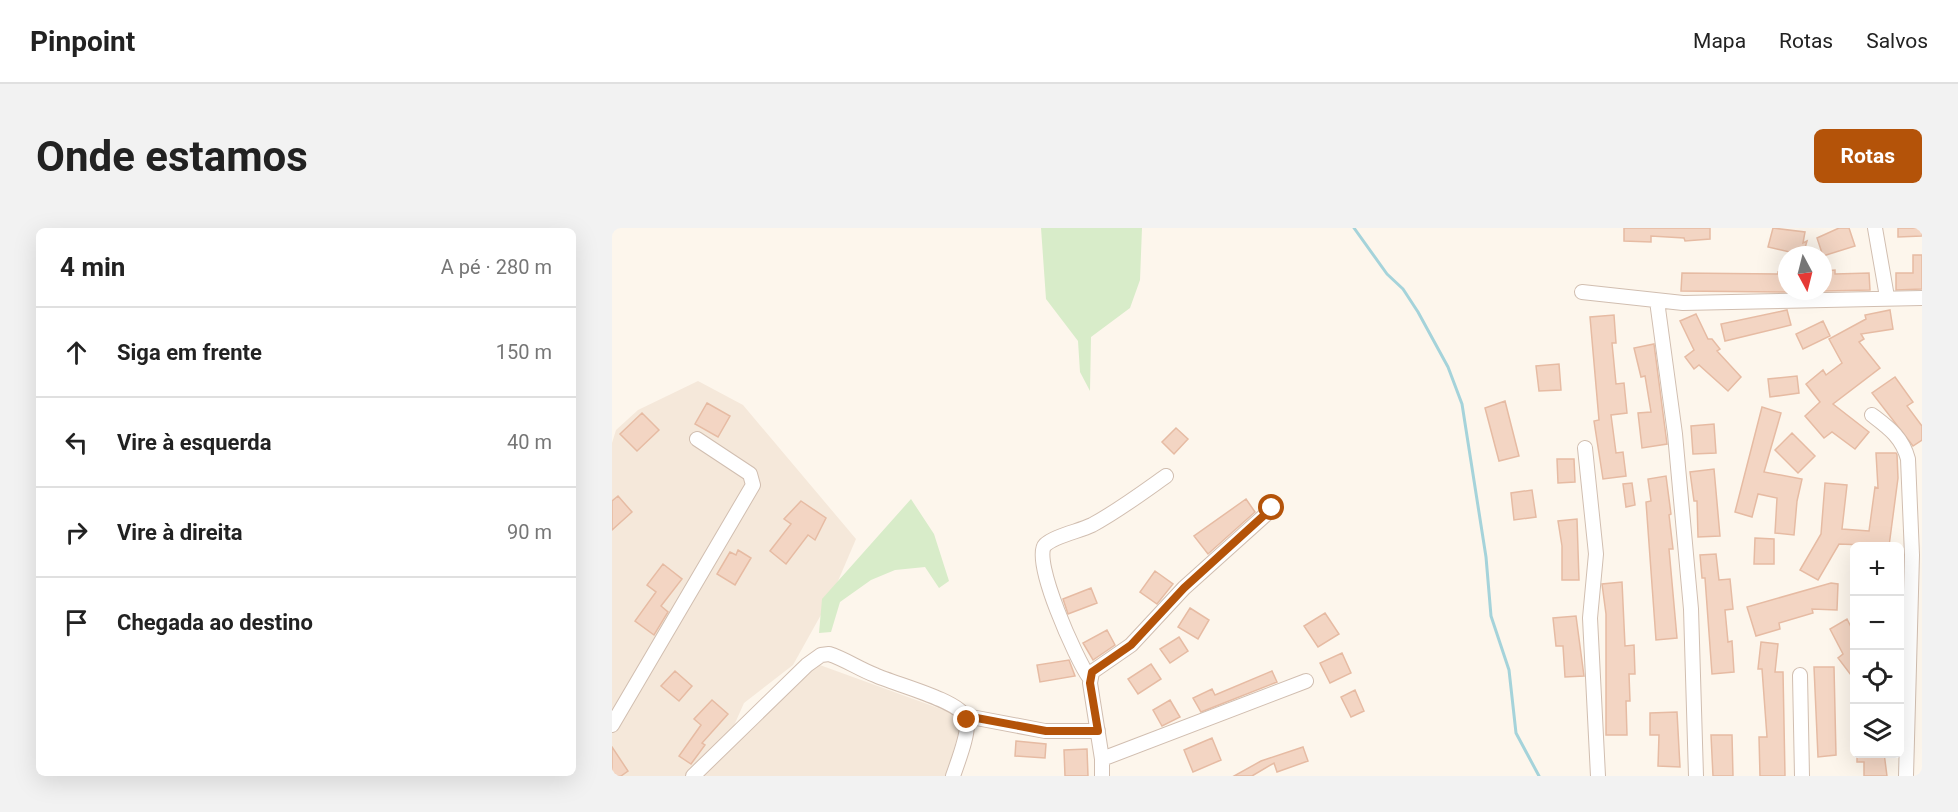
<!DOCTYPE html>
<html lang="pt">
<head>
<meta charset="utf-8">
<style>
  body { margin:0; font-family:Roboto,sans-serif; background:#f2f2f2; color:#222 }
  .controls { position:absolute; right:18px; bottom:18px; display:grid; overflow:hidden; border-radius:9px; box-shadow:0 6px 24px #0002 }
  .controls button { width:54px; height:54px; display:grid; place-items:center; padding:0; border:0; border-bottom:2px solid #e0e0e0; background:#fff; color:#222; font:30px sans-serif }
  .compass { position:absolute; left:1166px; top:18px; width:54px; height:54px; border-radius:50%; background:#fff; box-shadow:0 6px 24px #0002; rotate:173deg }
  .stop { position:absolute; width:18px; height:18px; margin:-14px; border:4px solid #b45309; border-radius:50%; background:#fff }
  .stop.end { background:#b45309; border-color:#fff; box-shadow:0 2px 6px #0008 }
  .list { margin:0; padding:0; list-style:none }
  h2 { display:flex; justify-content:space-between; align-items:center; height:78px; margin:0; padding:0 24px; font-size:26px }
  h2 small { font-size:20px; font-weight:400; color:#767676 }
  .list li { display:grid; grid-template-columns:39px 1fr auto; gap:18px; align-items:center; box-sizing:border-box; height:90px; padding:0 24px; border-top:2px solid #e0e0e0 }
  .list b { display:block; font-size:22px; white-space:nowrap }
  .list em { font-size:20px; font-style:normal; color:#767676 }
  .icon { flex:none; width:33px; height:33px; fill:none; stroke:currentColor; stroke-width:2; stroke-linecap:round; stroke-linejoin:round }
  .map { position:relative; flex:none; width:1310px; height:548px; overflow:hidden; border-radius:9px }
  header { display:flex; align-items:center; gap:36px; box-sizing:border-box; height:84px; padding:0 30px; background:#fff; border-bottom:2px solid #e0e0e0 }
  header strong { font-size:28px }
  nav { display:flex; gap:33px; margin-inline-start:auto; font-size:21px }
  .intro { display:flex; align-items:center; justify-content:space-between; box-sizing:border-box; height:144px; padding:0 36px }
  h1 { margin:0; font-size:42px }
  .button { padding:15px 27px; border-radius:9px; background:#b45309; color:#fff; font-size:21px; font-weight:700 }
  main { display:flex; gap:36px; padding:0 36px }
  aside { flex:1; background:#fff; border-radius:9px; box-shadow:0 6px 24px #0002 }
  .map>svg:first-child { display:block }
</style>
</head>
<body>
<header>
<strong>Pinpoint</strong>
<nav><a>Mapa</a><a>Rotas</a><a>Salvos</a></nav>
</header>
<div class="intro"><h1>Onde estamos</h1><a class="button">Rotas</a></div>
<main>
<aside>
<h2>4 min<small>A pé · 280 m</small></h2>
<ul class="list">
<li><svg class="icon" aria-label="ahead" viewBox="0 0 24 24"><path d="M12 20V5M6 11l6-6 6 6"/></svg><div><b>Siga em frente</b></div><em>150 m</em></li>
<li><svg class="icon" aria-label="left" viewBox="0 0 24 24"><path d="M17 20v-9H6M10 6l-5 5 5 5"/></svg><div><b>Vire à esquerda</b></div><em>40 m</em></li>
<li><svg class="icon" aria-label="right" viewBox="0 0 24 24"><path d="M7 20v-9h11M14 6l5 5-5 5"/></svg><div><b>Vire à direita</b></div><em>90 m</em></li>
<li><svg class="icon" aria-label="arrive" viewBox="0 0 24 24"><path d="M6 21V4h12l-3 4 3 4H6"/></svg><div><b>Chegada ao destino</b></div></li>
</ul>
</aside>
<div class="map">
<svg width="1310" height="548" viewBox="0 0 1310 548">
  <rect width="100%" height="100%" fill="#fdf6ec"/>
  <path fill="#f5e8da" d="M86,153L131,177L244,311L220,367L181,437L132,475L116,511L144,476L194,432L351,489L334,548H0V215L4,202L26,182Z"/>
  <path fill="#d8ecc9" d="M429,0H530L528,52L518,80L479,109L478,163L468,144L466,113L434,71Z
    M299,271L322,306L337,353L327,360L313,339L283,342L259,352L228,374L219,404L207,405L210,371Z"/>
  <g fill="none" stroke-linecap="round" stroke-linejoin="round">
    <path stroke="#a5d3da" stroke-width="3" d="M742,0L775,46L791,61L806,84L836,139L850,176L874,329L879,388L897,442L904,505L927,548"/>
  </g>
  <path fill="#f3d5c3" stroke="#e6bba3" stroke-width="1.5" d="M1012,0H1098V11L1073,13L1072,10L1039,8V14L1012,13Z
    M1161,0L1193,4L1191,15L1195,13L1191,27L1156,19Z
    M1227,0H1237L1243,18L1211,28L1205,10Z
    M1286,0H1310V8L1286,9Z
    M1301,27H1310V61L1284,62V45H1301Z
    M1223,42V46L1257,45L1258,62L1211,63V43Z
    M1175,43V64L1069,63L1070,45L1166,46V44Z
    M1175,82L1179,97L1113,113L1109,96Z
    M1278,82L1281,101L1249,106L1252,111L1247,114L1268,140L1221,176L1257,204L1243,221L1220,204L1212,210L1193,188L1208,174L1194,156L1211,142L1214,147L1230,135L1217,111L1254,91L1253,87Z
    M1084,86L1096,111H1100L1108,121L1105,123L1129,149L1116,163L1087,137L1082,141L1073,129L1082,122L1068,93Z
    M1002,87L1004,115H1000L1004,156L1012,155L1015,185L999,187L1004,225L1011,224L1014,248L991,251L982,193L987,192L978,89Z
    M1211,93L1218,108L1191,121L1184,106Z
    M1042,116L1055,216L1030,220L1026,185L1039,184L1033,148L1029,149L1022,120Z
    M947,136L949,162L927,163L924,138Z
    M1185,148L1187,165L1158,169L1156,151Z
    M1283,149L1301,174L1295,178L1310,198V212L1301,218L1260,165Z
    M893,173L907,228L887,233L873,180Z
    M95,175L118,188L106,209L83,196Z
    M1150,179L1169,185L1152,244L1190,251L1185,273L1182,307L1163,305L1165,270L1146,266L1140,289L1123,284Z
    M30,185L47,202L25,223L8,206Z
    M1102,196L1104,225L1081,226L1079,198Z
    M564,200L576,211L562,226L550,214Z
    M1180,205L1203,228L1186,245L1163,222Z
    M1264,225H1284L1285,227L1286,250L1277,318L1227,316L1206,352L1188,342L1209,306L1213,255L1235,257L1230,301L1257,303L1263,259L1266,260Z
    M945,231H962L963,254L946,255Z
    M1102,241L1108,308L1086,309L1085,273H1082L1078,244Z
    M1054,248L1059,286L1057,287L1061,321H1057L1065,410L1044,412L1034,274L1039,273L1036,251Z
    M1020,255L1023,277L1014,279L1011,256Z
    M920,262L924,289L902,292L899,265Z
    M6,268L20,284L0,302V273Z
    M634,271L643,284L596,326L582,308Z
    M189,273L214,290L203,312L196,307L174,336L158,323L179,296L172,291Z
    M965,291L967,352H950V318L946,293Z
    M1143,310L1162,311V336H1142Z
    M126,322L139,330L123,357L105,346L118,324L124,327Z
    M1104,326L1107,352L1118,351L1121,381L1113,382L1116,414L1120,413L1122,444L1100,446L1093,350H1090L1088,327Z
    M51,336L70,351L49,378L56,384L42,407L23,393L44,364L35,357Z
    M543,343L561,356L545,376L528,364Z
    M1010,354L1013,418L1022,417L1023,446H1017L1018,473H1014L1015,507H994V386L990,356Z
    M1219,355L1226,356L1225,382L1200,381L1201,385L1167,395L1168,401L1144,408L1135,379Z
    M479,360L485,375L456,386L451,371Z
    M578,380L597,392L586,411L566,399Z
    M713,385L727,406L706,419L692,398Z
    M964,388L972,448L953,449L951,418H944L941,390Z
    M1235,391L1242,405V451L1226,430L1231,426L1218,401Z
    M495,402L503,417L481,432L471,415Z
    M567,409L576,423L558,435L548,421Z
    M1149,414L1166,416L1163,444H1171L1173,548H1148L1147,509H1155L1150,441H1146Z
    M730,425L739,445L718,455L708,435Z
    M457,432L463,448L428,454L425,437Z
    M539,436L549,451L526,466L516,451Z
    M1202,439H1222L1224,527L1206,529Z
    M63,443L80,458L67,473L49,458Z
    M660,443L665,454L589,484L581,470L600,461L603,467Z
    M743,462L752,483L739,489L729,469Z
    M100,472L116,486L90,515L93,517L79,536L67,528L89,497L82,491Z
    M558,472L568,489L550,498L541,482Z
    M1065,484L1068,539L1046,538L1047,507H1038V485Z
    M1099,507H1120L1121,548H1101Z
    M600,510L609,532L581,544L572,522Z
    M404,513L434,516L433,530L403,528Z
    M0,519L16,543L9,548H0Z
    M691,519L696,533L665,544L662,535L640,548H622L649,533Z
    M475,521L476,548H453L452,522Z
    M1245,525H1272L1275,548H1252V534H1245Z"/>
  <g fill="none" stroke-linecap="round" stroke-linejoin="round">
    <defs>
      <path id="minor" d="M1263,0L1275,69
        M970,64L1071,75L1310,70
        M1045,73L1063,206L1079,381L1084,548
        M1260,187C1277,200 1290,209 1296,231L1300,327L1294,548
        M973,220L984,326L978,390L986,548
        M1188,447L1190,548
        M477,449C465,433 419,331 433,317C442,308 468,303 480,297C506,283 530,265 554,248
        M354,488L433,503H486
        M0,497L141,257L138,246L85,211
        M490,531L694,453
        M81,548L195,437L209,427L217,426C233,431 247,441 263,447C282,456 347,472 354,490C359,501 345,536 341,548
        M490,548V531L478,455L480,444L519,417L572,360L661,280"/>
    </defs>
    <use href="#minor" stroke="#d1beb0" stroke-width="16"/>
    <use href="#minor" stroke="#fff" stroke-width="14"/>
  </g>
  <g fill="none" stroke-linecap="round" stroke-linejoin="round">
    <path stroke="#b45309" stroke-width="8" d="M355,492L354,488L434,503H486L478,455L480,444L519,417L572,360L660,280"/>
  </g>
</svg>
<div class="controls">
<button>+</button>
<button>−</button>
<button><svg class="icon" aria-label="locate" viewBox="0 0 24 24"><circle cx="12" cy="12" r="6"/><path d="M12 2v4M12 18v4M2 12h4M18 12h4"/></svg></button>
<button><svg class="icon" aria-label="layers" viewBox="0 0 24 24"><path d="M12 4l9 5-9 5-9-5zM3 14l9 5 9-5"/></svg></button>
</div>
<svg class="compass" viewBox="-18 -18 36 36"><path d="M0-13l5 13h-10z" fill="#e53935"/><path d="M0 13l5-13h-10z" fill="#767676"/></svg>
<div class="stop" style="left:660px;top:280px"></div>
<div class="stop end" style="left:355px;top:492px"></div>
</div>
</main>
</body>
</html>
